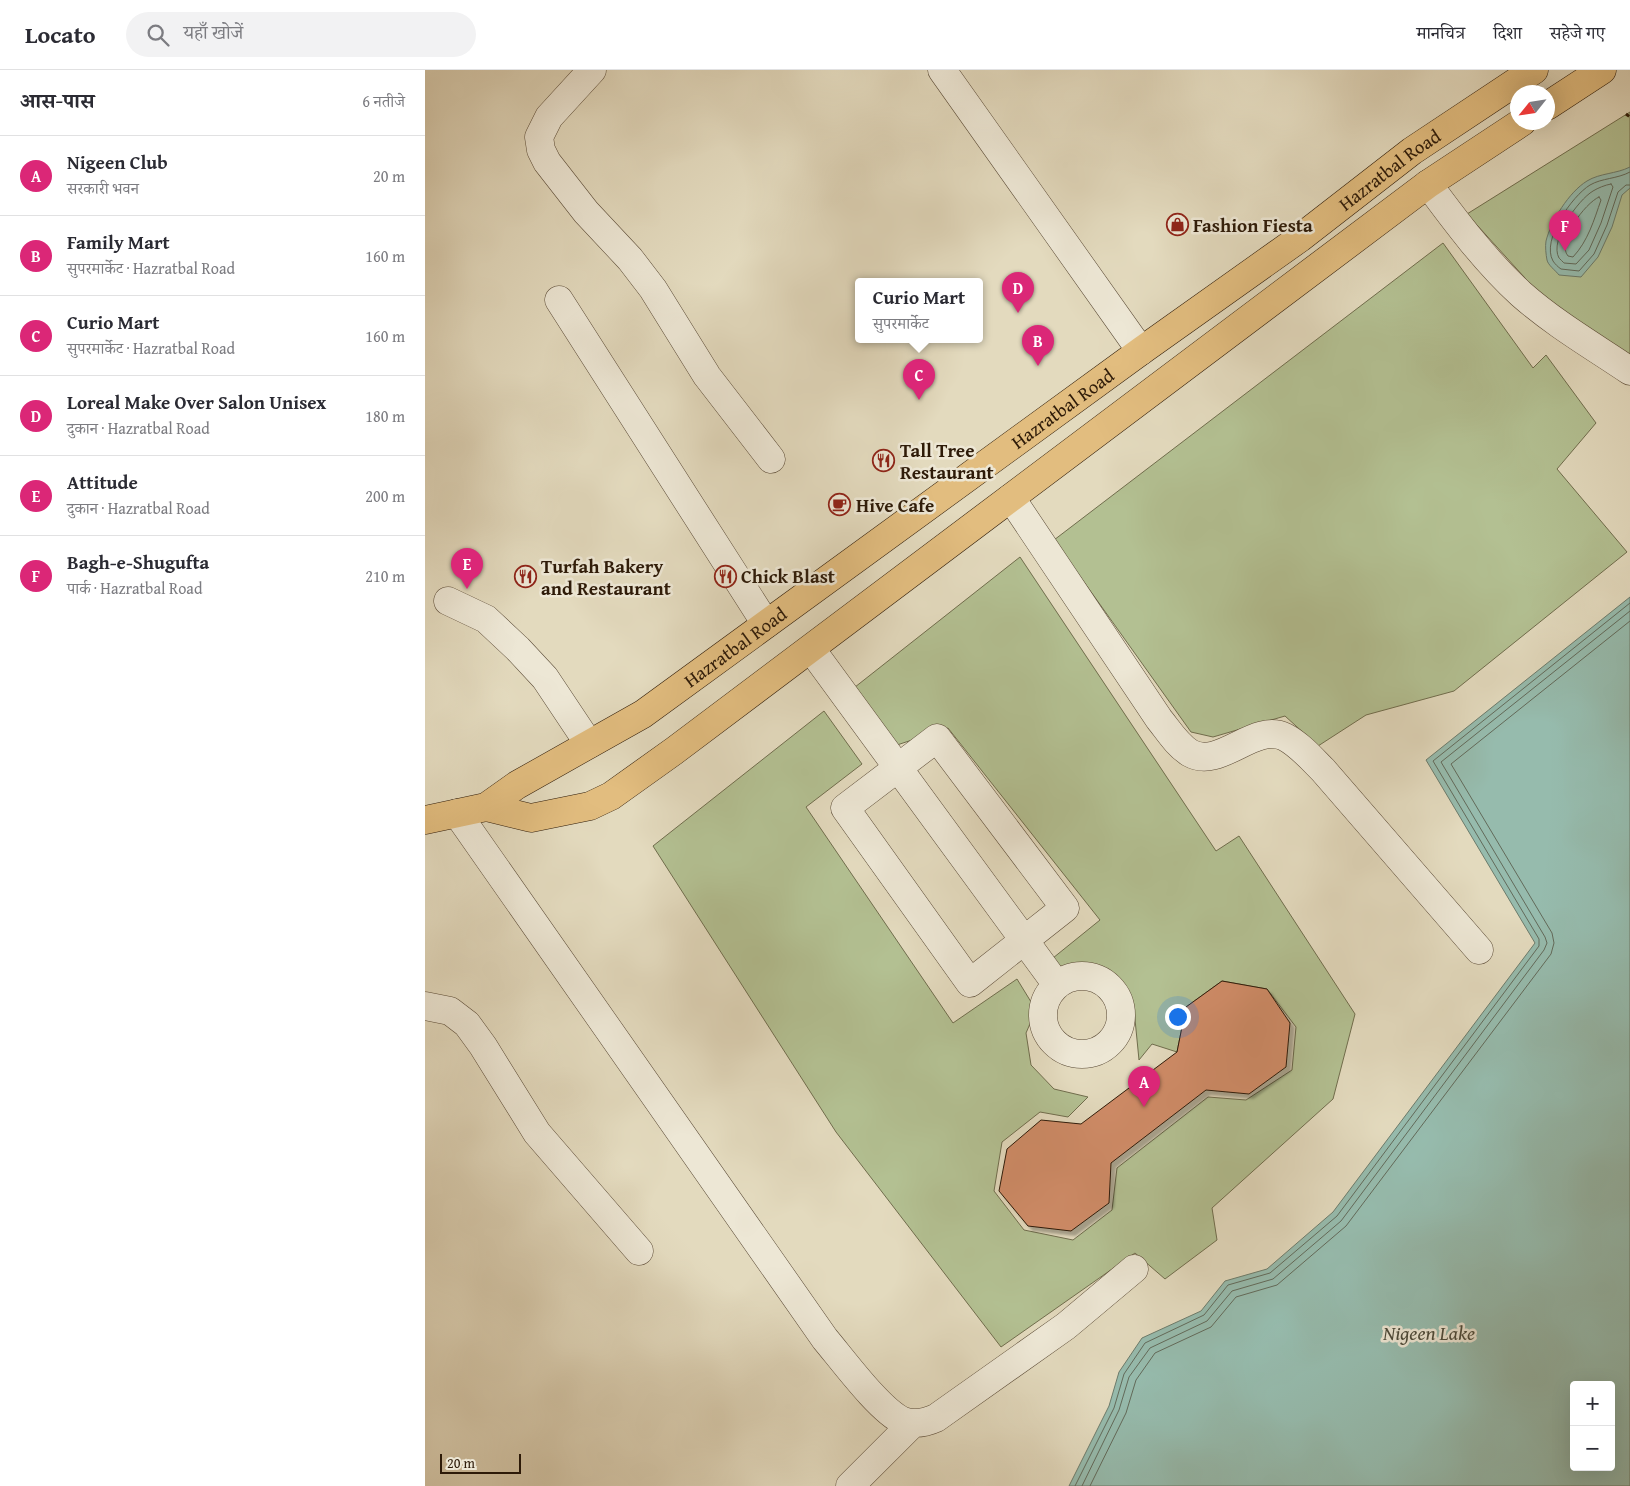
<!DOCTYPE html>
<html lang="hi">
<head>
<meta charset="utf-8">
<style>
  body { margin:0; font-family:"Gentium Book Plus","Noto Serif Devanagari",serif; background:#f2f2f3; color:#2b2b33 }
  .controls { position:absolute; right:15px; bottom:15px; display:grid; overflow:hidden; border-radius:5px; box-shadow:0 5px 20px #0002 }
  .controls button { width:45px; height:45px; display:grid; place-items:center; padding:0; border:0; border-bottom:1px solid #e1e1e2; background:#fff; color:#2b2b33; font:25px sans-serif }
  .compass { position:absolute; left:1085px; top:15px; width:45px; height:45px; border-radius:50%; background:#fff; box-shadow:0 5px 20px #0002; rotate:240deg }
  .scale { position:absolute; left:15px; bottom:12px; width:81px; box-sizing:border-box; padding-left:5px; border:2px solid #2d1a08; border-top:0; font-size:14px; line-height:18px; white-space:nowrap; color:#2d1a08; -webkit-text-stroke:4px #ede7d5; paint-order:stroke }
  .you { position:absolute; left:752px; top:946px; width:18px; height:18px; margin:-12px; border:4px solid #fff; border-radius:50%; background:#1a73e8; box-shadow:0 0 0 8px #1a73e833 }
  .badge { display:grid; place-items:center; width:32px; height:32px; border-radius:50%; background:#db2777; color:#fff; font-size:16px; font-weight:700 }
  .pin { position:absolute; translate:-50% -41px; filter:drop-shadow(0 1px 2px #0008) }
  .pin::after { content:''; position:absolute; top:26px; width:18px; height:15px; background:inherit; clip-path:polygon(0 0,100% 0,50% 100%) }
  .popup { position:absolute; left:430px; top:208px; width:128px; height:65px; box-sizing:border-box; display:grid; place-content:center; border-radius:5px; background:#fff; filter:drop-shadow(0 1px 4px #0005); font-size:16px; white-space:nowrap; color:#7c7c81 }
  .popup b { font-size:19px; color:#2b2b33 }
  .popup::after { content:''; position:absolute; left:50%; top:100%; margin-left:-10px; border:10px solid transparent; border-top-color:#fff }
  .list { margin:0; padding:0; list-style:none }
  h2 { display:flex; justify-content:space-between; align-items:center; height:65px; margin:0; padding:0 20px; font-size:21px }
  h2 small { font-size:16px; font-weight:400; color:#7c7c81 }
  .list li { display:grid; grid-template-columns:32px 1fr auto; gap:15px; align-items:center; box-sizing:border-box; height:80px; padding:0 20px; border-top:1px solid #e1e1e2 }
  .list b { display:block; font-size:19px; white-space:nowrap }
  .list p { margin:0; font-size:16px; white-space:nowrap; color:#7c7c81 }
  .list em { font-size:16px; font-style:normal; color:#7c7c81 }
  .icon { flex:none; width:28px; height:28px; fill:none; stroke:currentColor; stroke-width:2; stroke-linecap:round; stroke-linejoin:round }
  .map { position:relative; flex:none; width:1205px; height:1416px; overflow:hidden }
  header { display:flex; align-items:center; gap:30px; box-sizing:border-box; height:70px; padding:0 25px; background:#fff; border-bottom:1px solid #e1e1e2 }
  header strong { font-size:24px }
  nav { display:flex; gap:28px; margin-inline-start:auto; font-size:18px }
  .search { width:350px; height:45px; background:#f2f2f3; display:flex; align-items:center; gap:12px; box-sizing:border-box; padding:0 18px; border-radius:28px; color:#7c7c81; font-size:19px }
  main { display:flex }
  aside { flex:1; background:#fff }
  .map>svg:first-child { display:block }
</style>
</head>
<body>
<header>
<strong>Locato</strong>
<div class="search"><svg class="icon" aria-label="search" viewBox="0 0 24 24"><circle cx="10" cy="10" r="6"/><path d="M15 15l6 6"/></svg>यहाँ खोजें</div>
<nav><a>मानचित्र</a><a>दिशा</a><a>सहेजे गए</a></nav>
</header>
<main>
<aside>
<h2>आस-पास<small>6 नतीजे</small></h2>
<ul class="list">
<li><span class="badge">A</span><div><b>Nigeen Club</b><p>सरकारी भवन</p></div><em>20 m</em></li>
<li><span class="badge">B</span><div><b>Family Mart</b><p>सुपरमार्केट · Hazratbal Road</p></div><em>160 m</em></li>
<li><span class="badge">C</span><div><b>Curio Mart</b><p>सुपरमार्केट · Hazratbal Road</p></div><em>160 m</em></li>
<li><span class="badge">D</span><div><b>Loreal Make Over Salon Unisex</b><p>दुकान · Hazratbal Road</p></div><em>180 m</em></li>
<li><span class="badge">E</span><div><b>Attitude</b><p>दुकान · Hazratbal Road</p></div><em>200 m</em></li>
<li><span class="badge">F</span><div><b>Bagh-e-Shugufta</b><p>पार्क · Hazratbal Road</p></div><em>210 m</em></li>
</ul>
</aside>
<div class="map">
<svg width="1205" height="1416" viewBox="0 0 1205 1416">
  <defs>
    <filter id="shadow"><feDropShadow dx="4.5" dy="4.5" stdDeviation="1" flood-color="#0004"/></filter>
  </defs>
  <rect width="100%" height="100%" fill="#e3dabe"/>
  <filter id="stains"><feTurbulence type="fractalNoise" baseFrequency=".004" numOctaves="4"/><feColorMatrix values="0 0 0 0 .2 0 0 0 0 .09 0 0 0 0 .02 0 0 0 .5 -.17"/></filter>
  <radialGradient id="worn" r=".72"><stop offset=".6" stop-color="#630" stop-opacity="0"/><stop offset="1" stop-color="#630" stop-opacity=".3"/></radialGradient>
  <path fill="#b3c092" stroke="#706d4d" d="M1205,42V290L1169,265L1110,219L1042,144Z
    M1018,173L1108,298L1121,285L1171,353L1132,399L1202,482L1029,621L941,645L893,676L860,646L788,667L766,662L629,470Z
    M595,487L791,781L814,766L930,944L908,1029L787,1138L792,1170L740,1209L710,1183L576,1277L411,1062L228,776L399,641L437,694L381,737L528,953L592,909L611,940L601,963L606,995L629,1019L663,1027L643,1047L615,1042L577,1072L569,1121L599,1160L648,1170L687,1140L692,1098L783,1027L821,1030L867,1000L871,957L842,919L797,911L761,937L752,982L727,974L714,990L709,939L692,910L667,899L634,901L628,888L675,850L523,658L469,676L425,621Z"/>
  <path fill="#96bbad" stroke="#6c7b6b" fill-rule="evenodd" d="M1205,97V118L1197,125L1187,157L1173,187L1156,207L1134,205C1130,200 1123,195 1122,190C1121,185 1120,176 1121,171C1126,151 1144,122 1162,111C1175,103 1191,104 1205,97Z
    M1205,527V1416H644L684,1336L694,1302L717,1268L776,1241L800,1211L842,1199L908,1142L1110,873L1001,690ZM1149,1315H1186V1397H1149Z"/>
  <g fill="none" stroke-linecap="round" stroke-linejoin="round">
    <path stroke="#626a5a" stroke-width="1" d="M1205,102C1192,109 1177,108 1165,115C1147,126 1116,170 1128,191C1130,194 1133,197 1136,199L1154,201L1169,184L1182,155L1193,122L1201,115H1205
      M1186,114L1188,117L1176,153L1164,180L1151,194L1139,193C1139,193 1134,188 1134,188C1124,170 1153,130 1168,121C1173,118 1180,115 1186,114Z
      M1174,127L1176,130C1169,150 1163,171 1148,187L1143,186C1131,172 1160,133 1174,127Z
      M650,1416L689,1338L699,1304L720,1273L779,1245L803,1215L845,1203L912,1146L1114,876V869L1008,691L1205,533
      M657,1416L694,1340L704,1307L725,1278L782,1251L807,1221L848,1209L916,1151L1119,880L1122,873L1120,867L1016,692L1205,541
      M665,1416L701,1343L711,1310L730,1283L786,1257L811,1227L852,1215L921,1156L1126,884L1129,873L1127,863L1026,694L1205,551"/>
  </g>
  <path fill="#d08c67" stroke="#2d1a08" filter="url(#shadow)" d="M797,911L842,919L865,953L861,997L824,1024L781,1020L686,1093L684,1133L646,1161L603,1156L574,1121L582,1079L616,1050L656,1054L752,982L761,937Z"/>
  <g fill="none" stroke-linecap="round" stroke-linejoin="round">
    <defs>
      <path id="minor" d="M167,0L124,47L114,67L116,80L122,92L161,142L205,189L228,219L282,306L346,389
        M517,0L716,281
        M1003,114C1031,152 1061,192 1096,224C1130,254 1168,276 1205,301
        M134,230L341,554
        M586,428L734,649C743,660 752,675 765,683C795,700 829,652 860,667C875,675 887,689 898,700L1054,880
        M23,531L61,549L93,579L120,608L164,674
        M386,579L632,915
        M512,668L640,838L545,913L420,738Z
        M32,743L400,1269C417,1289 455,1341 478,1351C490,1355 500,1353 511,1348L641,1256L709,1199
        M618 945a39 39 0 1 1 78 0a39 39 0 1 1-78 0Z
        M0,936L25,941L42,954L58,976L112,1063L214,1181
        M425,1416L488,1353"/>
      <g id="major">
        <path d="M1122,36L1177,0"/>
        <path d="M61,737L106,748L165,736L186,726L249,681L1003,114L1097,52"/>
        <path id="s1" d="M0,750L61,737L92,715L218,644L716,281L875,168L987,81L1109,0"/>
      </g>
    </defs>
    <use href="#minor" stroke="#5a4a36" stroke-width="29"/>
    <use href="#major" stroke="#2d1a08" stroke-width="29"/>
    <path stroke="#2d1a08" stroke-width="3" stroke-dasharray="4 2.5" stroke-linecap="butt" d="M1201,44L1205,47"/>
    <use href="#minor" stroke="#ede7d5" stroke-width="28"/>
    <use href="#major" stroke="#e2bd7f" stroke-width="28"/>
  </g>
  <defs>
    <symbol id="shop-ring" viewBox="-11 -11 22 22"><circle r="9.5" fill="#ede7d5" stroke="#8f2418" stroke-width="1.5"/><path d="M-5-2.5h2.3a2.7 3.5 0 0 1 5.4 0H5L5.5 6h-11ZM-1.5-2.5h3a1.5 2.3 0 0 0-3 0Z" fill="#8f2418"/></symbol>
    <symbol id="restaurant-ring" viewBox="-11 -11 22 22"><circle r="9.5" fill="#ede7d5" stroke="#8f2418" stroke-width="1.5"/><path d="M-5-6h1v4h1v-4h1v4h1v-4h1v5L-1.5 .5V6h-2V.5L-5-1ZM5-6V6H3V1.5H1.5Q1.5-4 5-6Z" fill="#8f2418"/></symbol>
    <symbol id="cafe-ring" viewBox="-11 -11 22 22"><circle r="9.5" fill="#ede7d5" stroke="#8f2418" stroke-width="1.5"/><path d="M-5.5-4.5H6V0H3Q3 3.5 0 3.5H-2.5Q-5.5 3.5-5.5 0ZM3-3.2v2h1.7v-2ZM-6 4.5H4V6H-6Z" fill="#8f2418"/></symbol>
  </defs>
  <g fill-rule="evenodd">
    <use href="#shop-ring" x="740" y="142" width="25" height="25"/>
    <use href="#restaurant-ring" x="446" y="378" width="25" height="25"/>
    <use href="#cafe-ring" x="402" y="422" width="25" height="25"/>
    <use href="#restaurant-ring" x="288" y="494" width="25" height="25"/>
    <use href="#restaurant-ring" x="88" y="494" width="25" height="25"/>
  </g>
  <g text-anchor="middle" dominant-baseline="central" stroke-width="5" stroke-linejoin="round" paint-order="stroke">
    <g font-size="19" fill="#2d1a08" stroke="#ede7d5">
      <text stroke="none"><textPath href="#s1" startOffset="1169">Hazratbal Road</textPath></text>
      <text stroke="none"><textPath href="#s1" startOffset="764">Hazratbal Road</textPath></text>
      <text stroke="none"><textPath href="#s1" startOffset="359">Hazratbal Road</textPath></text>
    </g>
    <g font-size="19" font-weight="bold" fill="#2d1a08" stroke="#ede7d5" text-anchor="start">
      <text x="768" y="155">Fashion Fiesta</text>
      <text x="475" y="380">Tall Tree<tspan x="475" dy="22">Restaurant</tspan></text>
      <text x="431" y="435">Hive Cafe</text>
      <text x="116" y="496">Turfah Bakery<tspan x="116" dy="22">and Restaurant</tspan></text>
      <text x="316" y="506">Chick Blast</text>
    </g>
    <g font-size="20" font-style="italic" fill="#4c4a3a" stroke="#ede7d5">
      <text x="1004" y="1262">Nigeen Lake</text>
    </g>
  </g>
  <rect width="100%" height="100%" filter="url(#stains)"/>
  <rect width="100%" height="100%" fill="url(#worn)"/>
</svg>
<div class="controls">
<button>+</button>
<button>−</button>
</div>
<svg class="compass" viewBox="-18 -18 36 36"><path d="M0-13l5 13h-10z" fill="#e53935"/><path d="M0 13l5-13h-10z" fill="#7c7c81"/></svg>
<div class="scale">20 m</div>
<div class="you"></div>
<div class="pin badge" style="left:719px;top:1037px">A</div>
<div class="pin badge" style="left:613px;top:296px">B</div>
<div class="pin badge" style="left:494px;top:330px">C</div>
<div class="popup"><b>Curio Mart</b>सुपरमार्केट</div>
<div class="pin badge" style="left:593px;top:243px">D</div>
<div class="pin badge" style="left:42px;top:519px">E</div>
<div class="pin badge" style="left:1140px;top:181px">F</div>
</div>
</main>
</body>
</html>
